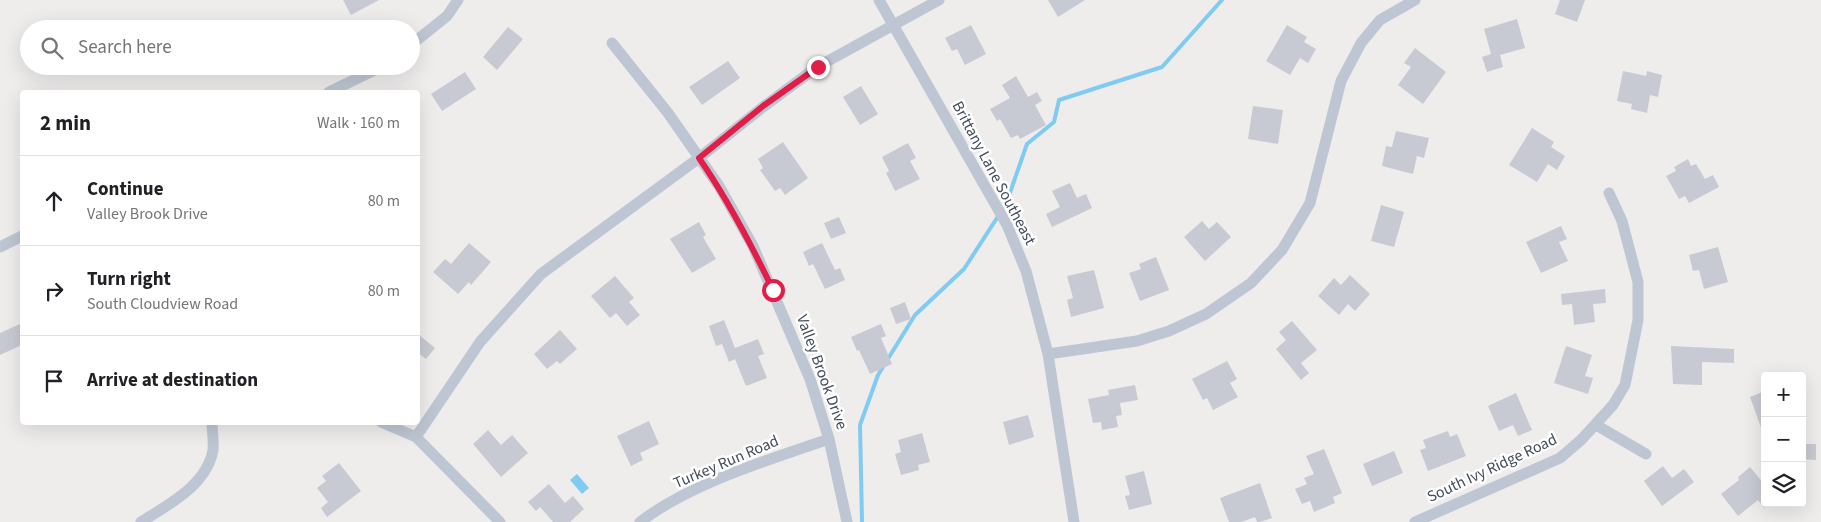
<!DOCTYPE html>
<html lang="en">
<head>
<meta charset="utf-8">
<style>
  body { margin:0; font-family:"Source Sans 3",sans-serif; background:#f2f2f2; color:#202124 }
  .controls { position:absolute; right:15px; bottom:15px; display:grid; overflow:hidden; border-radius:5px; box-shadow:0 5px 20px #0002 }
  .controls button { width:45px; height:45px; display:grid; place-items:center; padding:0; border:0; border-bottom:1px solid #e0e0e0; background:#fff; color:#202124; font:25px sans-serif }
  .stop { position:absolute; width:15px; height:15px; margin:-11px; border:4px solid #e11d48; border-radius:50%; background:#fff }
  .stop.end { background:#e11d48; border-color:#fff; box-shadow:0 1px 5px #0008 }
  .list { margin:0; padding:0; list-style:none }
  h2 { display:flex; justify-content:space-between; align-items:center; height:65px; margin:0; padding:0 20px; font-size:21px }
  h2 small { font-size:16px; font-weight:400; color:#757577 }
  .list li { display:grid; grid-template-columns:32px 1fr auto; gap:15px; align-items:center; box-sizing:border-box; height:90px; padding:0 20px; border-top:1px solid #e0e0e0 }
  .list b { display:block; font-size:19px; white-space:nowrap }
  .list p { margin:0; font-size:16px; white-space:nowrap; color:#757577 }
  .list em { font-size:16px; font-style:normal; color:#757577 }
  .icon { flex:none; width:28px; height:28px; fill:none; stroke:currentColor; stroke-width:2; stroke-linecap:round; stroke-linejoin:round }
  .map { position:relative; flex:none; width:1821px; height:522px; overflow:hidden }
  .search { position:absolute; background:#fff; box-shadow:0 5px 20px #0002; left:20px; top:20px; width:400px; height:55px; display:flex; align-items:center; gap:12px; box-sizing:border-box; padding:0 18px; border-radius:28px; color:#757577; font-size:19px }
  .panel { position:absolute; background:#fff; box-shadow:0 5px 20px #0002; left:20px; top:90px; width:400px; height:335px; border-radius:5px }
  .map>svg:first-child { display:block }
</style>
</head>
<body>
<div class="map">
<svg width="1821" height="522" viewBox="0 0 1821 522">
  <rect width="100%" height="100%" fill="#efecec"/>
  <path fill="#80cbf1" d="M166,20L170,27L149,29Z
    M577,474L589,488L582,494L570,480Z"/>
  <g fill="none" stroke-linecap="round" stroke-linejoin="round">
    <path stroke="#80cbf1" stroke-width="4" d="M862,522L860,425L878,375L915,315L964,269L1006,204L1027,144L1054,122L1059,100L1162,67L1222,0"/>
  </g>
  <path fill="#c8cad3" d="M343,0H379L351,15Z
    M1048,0H1085L1058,17Z
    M1560,0H1585L1577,22L1555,14Z
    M1517,19L1525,48L1500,55L1503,67L1487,72L1482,57L1491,54L1484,29Z
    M971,25L986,54L965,65L957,49L952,51L945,38Z
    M1287,25L1307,37L1304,42L1316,49L1308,63L1300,58L1290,75L1266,61Z
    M508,27L523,39L497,70L483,57Z
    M1415,48L1446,72L1423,104L1398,85L1411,67L1404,63Z
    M728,61L740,78L702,105L689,87Z
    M1623,71L1646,76L1647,71L1662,75L1658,97L1650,95L1647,113L1631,109L1632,104L1617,101Z
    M465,72L476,89L442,111L431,94Z
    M1016,76L1028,97L1037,92L1042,101L1035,105L1046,125L1020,139L1018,135L1011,138L1000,119L997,121L990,109L1010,98L1002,85Z
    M861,86L878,114L860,125L843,97Z
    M1253,106L1283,110L1278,144L1248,139Z
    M1532,128L1554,142L1551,147L1565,156L1557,170L1548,164L1537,182L1509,165Z
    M1396,131L1429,138L1424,158L1417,156L1413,174L1382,166L1386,146L1392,147Z
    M783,142L808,178L785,195L780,188L775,191L760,170L763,168L758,159Z
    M908,143L916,158L910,161L920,179L895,191L886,173L889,171L882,157Z
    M1688,159L1691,166L1696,164L1705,179L1713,175L1719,187L1689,203L1685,196L1679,199L1666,176L1676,171L1674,167Z
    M1070,183L1077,198L1086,194L1092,208L1052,227L1046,214L1060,207L1052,191Z
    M1381,205L1404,212L1394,247L1371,241Z
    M839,217L846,233L831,239L824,223Z
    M1202,221L1209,229L1217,222L1231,237L1205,261L1184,237Z
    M699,222L706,235L703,237L716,259L692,273L670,239Z
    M1561,226L1567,239L1559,242L1568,261L1541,273L1526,242Z
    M469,243L491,262L471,285L469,282L458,294L433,272L445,259L451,264Z
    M822,243L835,270L840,268L845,280L825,289L813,264L809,266L803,252Z
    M1718,247L1728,282L1704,289L1699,270L1693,271L1689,255Z
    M1156,257L1169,290L1140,301L1129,273L1141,269L1139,264Z
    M1094,270L1104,308L1071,317L1067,300L1073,298L1067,276Z
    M1350,275L1370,294L1355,311L1348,304L1339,315L1318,296L1334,278L1341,285Z
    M615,276L634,298L629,302L640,315L627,326L616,313L610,318L591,296Z
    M1605,289L1606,303L1593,304L1595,322L1574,325L1572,304L1562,305L1561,294Z
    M905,302L911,319L896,324L890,308Z
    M724,320L735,348L758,339L764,354L758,356L767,378L746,386L735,359L729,362L722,344L716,346L709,326Z
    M1292,321L1317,350L1301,363L1309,373L1301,380L1276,349L1286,340L1279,332Z
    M22,323V345L0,355V333Z
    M881,324L886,336L881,338L892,364L870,374L859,350L857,351L851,337Z
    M560,330L577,349L560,364L557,361L547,369L534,354Z
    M418,334L435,348L426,359L418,353Z
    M1566,346L1592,355L1585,376L1593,378L1588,394L1554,383Z
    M1671,346L1734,349V363L1702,362V385L1673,384Z
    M1227,361L1237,379L1230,383L1238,397L1213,410L1207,398L1203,400L1192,379Z
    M1135,385L1138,400L1120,403L1122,415L1116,416L1118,427L1102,430L1101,422L1093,423L1088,399L1109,395L1108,390Z
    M1765,391V433H1763L1750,397Z
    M1516,393L1532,430L1518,436L1513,425L1499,431L1488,406Z
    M1028,415L1034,437L1009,445L1003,422Z
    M649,421L659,444L640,453L643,460L631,466L617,436Z
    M488,430L501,445L512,435L528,453L501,477L473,444Z
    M1448,431L1450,437L1457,434L1466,456L1428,471L1420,450L1426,448L1423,440Z
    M922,433L930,462L918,465L919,470L901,475L895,454L901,452L898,440Z
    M1802,444H1816V460L1802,459Z
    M1324,449L1342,493L1333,497L1335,503L1314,512L1310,501L1302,504L1295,489L1307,484L1304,478L1314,474L1306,456Z
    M1394,451L1403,473L1372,486L1363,464Z
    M339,463L361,491L327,517L321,508L328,502L317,488L326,481L322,476Z
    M1663,466L1672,478L1684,469L1694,482L1662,506L1644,481Z
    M1750,467L1765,485V509L1758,500L1738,516L1721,494L1739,480L1738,477Z
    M1144,471L1152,504L1129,510L1125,496L1130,495L1125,476Z
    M1260,483L1272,518L1260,522H1257L1255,517L1241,522H1229L1220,498Z
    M549,484L565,503L573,496L584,509L570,522H553L540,507L536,511L528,502Z"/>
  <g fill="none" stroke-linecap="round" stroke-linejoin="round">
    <path stroke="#bec6d3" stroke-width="11" d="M879,0L1007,225L1026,271L1048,354L1074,522
      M612,43L668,113L719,186L753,246L810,379L829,439L847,522
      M411,45L447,16L458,0
      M329,92L383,66
      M0,247L22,236
      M1048,354L1137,341L1169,331L1206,314L1251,283L1282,250L1310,203L1341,81L1361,43L1380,20L1415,0
      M381,422L416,437L500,522
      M1596,425L1646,454
      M416,437L480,342L541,274L699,158L763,107L817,67L939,0
      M141,522C168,505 207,485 213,450C214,441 212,431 212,422
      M640,522C691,483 768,460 829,439
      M1415,522L1560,458L1581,440L1613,405L1625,385L1638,320V282L1622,221L1609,193"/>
  </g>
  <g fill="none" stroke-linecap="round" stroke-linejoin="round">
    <path stroke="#e11d48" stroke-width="6" d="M773,290C751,244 728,200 699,158L763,106L818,67"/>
  </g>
  <g text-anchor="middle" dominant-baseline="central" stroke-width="5" stroke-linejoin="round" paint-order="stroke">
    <g font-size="16" fill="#434d5b" stroke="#fff">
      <text transform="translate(994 173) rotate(62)">Brittany Lane Southeast</text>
      <text transform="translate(822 372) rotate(70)">Valley Brook Drive</text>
      <text transform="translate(726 462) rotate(-23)">Turkey Run Road</text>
      <text transform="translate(1492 468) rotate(-25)">South Ivy Ridge Road</text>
    </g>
  </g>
</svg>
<div class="controls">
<button>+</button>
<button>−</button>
<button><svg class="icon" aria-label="layers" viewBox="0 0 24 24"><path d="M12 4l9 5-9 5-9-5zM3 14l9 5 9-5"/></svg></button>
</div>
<div class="stop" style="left:773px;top:290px"></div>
<div class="stop end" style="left:818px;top:67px"></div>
<div class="search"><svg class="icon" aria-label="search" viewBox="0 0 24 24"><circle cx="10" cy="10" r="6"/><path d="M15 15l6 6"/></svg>Search here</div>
<section class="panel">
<h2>2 min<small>Walk · 160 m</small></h2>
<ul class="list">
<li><svg class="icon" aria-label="ahead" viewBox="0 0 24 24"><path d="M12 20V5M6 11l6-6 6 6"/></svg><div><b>Continue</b><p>Valley Brook Drive</p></div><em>80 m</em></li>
<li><svg class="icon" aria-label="right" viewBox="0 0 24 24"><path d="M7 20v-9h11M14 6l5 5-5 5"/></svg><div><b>Turn right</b><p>South Cloudview Road</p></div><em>80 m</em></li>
<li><svg class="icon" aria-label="arrive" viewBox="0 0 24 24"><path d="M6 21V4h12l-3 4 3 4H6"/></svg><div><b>Arrive at destination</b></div></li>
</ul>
</section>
</div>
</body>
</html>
